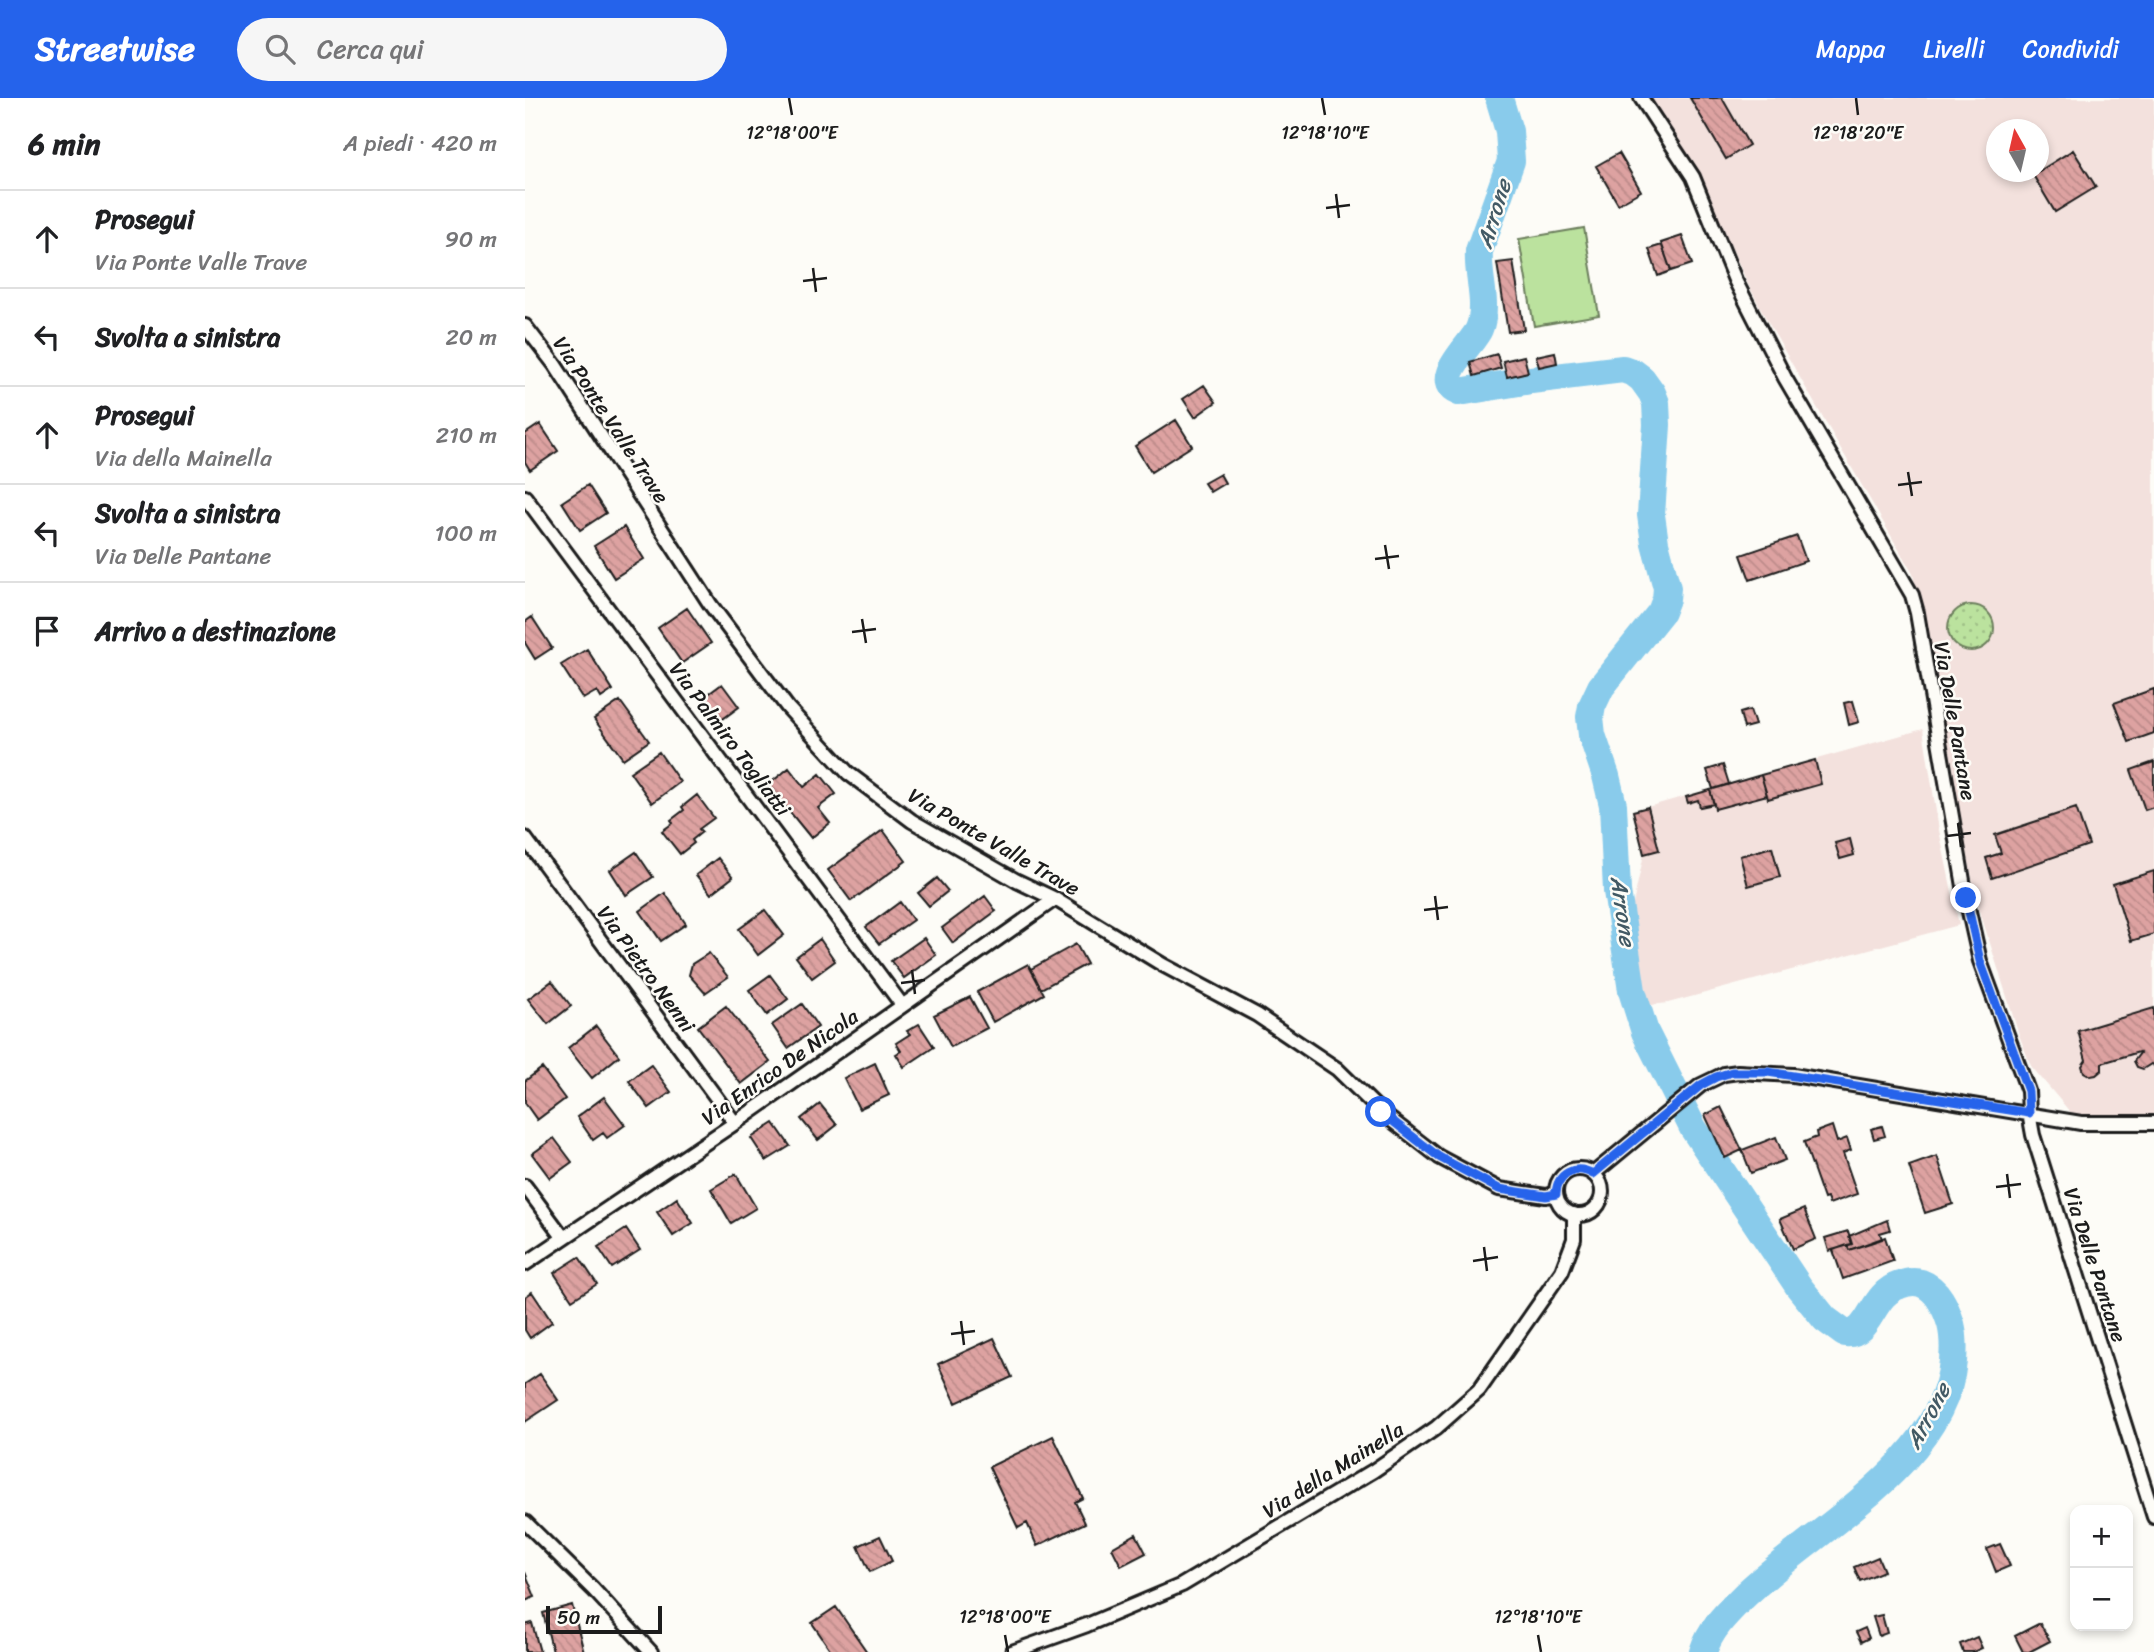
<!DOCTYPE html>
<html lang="it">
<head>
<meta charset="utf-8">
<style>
  body { margin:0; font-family:Sriracha,sans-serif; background:#f6f6f6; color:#202124 }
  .controls { position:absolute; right:21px; bottom:21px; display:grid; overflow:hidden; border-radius:14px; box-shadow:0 4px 10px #0003 }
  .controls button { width:63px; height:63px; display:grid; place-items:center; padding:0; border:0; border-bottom:2px solid #e0e0e0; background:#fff; color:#202124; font:35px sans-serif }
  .compass { position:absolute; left:1461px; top:21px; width:63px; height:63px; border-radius:50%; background:#fff; box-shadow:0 4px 10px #0003; rotate:352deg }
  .scale { position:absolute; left:21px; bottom:18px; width:116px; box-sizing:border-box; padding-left:7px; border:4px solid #1c1c1c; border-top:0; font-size:19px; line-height:24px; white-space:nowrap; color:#1c1c1c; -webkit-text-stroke:5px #fdfcf7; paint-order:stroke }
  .stop { position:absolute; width:21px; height:21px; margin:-16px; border:5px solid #2563eb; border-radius:50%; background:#fff }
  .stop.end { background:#2563eb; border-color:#fff; box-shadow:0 2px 7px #0008 }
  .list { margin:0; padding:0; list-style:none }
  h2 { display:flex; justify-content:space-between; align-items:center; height:91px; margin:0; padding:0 28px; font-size:30px }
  h2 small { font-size:23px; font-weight:400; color:#757577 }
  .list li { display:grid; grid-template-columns:46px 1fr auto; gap:21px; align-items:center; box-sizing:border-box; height:98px; padding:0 28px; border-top:2px solid #e0e0e0 }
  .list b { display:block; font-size:26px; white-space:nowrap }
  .list p { margin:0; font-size:23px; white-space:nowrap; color:#757577 }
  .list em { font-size:23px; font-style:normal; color:#757577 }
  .icon { flex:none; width:38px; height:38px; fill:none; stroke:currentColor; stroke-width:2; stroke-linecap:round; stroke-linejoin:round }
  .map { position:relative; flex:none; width:1629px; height:1554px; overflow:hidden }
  header { display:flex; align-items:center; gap:42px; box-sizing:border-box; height:98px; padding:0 35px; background:#2563eb; color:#fff }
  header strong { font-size:33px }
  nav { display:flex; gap:38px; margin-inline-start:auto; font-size:24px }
  .search { width:490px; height:63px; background:#f6f6f6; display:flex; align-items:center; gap:18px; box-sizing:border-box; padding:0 24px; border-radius:38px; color:#757577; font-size:26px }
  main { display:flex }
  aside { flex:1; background:#fff }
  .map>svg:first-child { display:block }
</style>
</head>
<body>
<header>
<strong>Streetwise</strong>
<div class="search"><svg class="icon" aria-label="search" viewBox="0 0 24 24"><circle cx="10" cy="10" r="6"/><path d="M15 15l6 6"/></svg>Cerca qui</div>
<nav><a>Mappa</a><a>Livelli</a><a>Condividi</a></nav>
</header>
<main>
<aside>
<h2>6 min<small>A piedi · 420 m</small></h2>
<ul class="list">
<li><svg class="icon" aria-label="ahead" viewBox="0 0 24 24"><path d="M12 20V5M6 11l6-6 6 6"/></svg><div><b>Prosegui</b><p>Via Ponte Valle Trave</p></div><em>90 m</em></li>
<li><svg class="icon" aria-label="left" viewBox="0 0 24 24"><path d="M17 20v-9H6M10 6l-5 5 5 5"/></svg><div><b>Svolta a sinistra</b></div><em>20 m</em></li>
<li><svg class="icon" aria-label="ahead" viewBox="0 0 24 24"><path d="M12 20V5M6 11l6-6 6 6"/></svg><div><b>Prosegui</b><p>Via della Mainella</p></div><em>210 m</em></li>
<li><svg class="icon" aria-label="left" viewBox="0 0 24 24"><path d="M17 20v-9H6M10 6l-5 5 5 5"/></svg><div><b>Svolta a sinistra</b><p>Via Delle Pantane</p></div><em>100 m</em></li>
<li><svg class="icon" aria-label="arrive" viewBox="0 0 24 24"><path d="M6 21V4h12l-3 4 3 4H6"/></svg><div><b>Arrivo a destinazione</b></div></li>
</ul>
</aside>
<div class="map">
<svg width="1629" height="1554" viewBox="0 0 1629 1554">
  <defs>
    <pattern id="grass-dots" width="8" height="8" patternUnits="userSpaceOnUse" patternTransform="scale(1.75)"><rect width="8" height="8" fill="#bbe29e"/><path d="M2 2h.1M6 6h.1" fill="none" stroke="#a0c188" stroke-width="1.8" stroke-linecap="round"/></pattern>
    <pattern id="building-back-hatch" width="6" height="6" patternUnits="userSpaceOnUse" patternTransform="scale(1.75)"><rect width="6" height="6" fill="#dda2a1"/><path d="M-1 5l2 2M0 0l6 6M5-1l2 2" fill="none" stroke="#bd8b8a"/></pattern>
  </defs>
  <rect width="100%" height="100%" fill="#fdfcf7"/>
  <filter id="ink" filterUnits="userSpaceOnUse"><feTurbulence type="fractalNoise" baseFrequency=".0143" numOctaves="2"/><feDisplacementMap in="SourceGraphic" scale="14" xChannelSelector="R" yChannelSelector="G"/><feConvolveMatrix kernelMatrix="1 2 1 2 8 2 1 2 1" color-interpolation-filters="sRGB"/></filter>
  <g filter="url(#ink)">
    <path fill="#f3e1dd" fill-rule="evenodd" d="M1126,0H1629V1019H1559L1546,1015L1506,968L1494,937L1451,801L1388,476L1244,226L1222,184L1172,72ZM1472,32H1514V74H1472Z
      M1398,631L1414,732L1434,827L1143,905L1126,907L1120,903L1107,839L1106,815L1119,756L1108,713Z"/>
    <path fill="url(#grass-dots)" stroke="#6c7f5d" stroke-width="2" d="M1423 530a23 23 0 1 1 46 0a23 23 0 1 1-46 0Z"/>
    <path fill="#bbe29e" stroke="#6c7f5d" stroke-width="2" d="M1059,130L1074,217L1009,228L994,141Z"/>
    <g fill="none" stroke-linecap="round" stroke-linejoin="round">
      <path stroke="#89cbeb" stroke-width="28" d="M974,0L984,33L986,63L954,153C952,179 964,206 954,231C948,246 904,283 934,294L1006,282L1098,271L1109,275L1117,281L1127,295L1131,305L1132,327L1126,417L1130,445L1142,490L1141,501L1136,514L1076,589L1067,608L1065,619L1067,637L1081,678L1088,707L1092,793L1107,893L1120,934L1168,1030L1274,1189L1300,1221L1319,1235C1346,1239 1345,1196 1375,1187C1382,1184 1389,1183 1396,1185C1413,1191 1421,1210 1426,1226C1429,1238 1429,1251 1428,1263C1419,1366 1285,1433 1218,1499C1202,1515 1185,1531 1178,1554"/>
    </g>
    <path fill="url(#building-back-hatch)" stroke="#1c1c1c" stroke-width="2" d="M1165,0H1197L1224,47L1201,61Z
      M1548,52L1571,89L1530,114L1508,77Z
      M1094,55L1116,93L1093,106L1071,68Z
      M1157,138L1167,166L1146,173L1136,145Z
      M1137,147L1146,173L1133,178L1124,151Z
      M988,163L999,232L983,234L972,165Z
      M1030,254L1032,265L1014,269L1011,258Z
      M972,256L976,270L949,278L945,264Z
      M999,258L1003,274L982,279L978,263Z
      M679,287L691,304L670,319L658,301Z
      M651,322L667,348L626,374L610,348Z
      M15,326L33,353L5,372L0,364V336Z
      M695,376L700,385L685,394L679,385Z
      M63,387L81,415L55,432L37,404Z
      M99,429L119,461L89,480L69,448Z
      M1272,438L1281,463L1225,482L1216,457Z
      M162,510L186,545L157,565L133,530Z
      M7,519L27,550L10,561L0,545V524Z
      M62,551L88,592L76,600L72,593L58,601L36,567Z
      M197,586L214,609L195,623L178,600Z
      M1629,591V635L1604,644L1589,605Z
      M95,603L124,643L98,661L69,621Z
      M1328,603L1334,624L1324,627L1319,605Z
      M1225,612L1230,627L1219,630L1215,615Z
      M134,654L155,684L127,705L105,674Z
      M1290,662L1296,686L1243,701L1236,677Z
      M1629,664V709L1620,712L1606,672Z
      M1198,667L1204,686L1188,691L1182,672Z
      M264,670L279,689L295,676L311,696L293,710L305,725L286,740L243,687Z
      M1236,677L1242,697L1190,711L1185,692Z
      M1185,692L1189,706L1175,709L1173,702L1163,705L1161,699Z
      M172,697L189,720L174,731L177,734L167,742L169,745L155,756L137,733L148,725L146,722L159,712L157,709Z
      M1123,709L1134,752L1119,756L1108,713Z
      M1551,710L1564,747L1467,780L1461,760L1476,755L1470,737Z
      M358,732L381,763L326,803L303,772Z
      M1325,741L1329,757L1315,761L1310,745Z
      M1247,749L1255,779L1223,788L1215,758Z
      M111,754L128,779L101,797L85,772Z
      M193,760L208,779L186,796L171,777Z
      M1629,773V836L1606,843L1588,786Z
      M412,780L423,793L404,808L393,795Z
      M140,795L161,826L136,843L115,813Z
      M460,798L471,813L428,845L417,830Z
      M375,804L388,822L354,846L341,829Z
      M240,812L259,837L233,857L214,831Z
      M399,840L411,857L379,880L366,863Z
      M295,841L310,863L287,880L271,859Z
      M551,846L562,866L516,891L506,871Z
      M184,855L203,879L180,895L164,877L167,866Z
      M503,866L519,896L468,924L452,894Z
      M245,877L263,901L242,917L224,892Z
      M27,883L46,908L23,926L3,901Z
      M445,899L462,930L426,949L409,917Z
      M277,906L293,929L263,950L247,927Z
      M201,908L245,964L216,986L173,929Z
      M1629,910V968L1626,966L1618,971L1612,969L1609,963L1615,955L1614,954L1577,965V972L1571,977L1566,978L1559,974L1557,968L1561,962L1553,933Z
      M394,926L409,949L379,969L371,956L376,953L371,945L385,936L382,933Z
      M71,928L94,958L67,980L43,950Z
      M350,965L364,997L334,1011L319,980Z
      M126,967L146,994L124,1010L104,983Z
      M17,970L40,1001L12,1022L0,1005V983Z
      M79,999L100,1027L82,1040L78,1035L68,1042L52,1019Z
      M295,1006L312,1027L293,1042L276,1021Z
      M1196,1009L1217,1052L1200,1060L1180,1017Z
      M249,1025L265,1048L241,1063L226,1040Z
      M1307,1028L1312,1044L1322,1040L1326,1052L1318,1055L1332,1096L1304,1106L1302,1100L1299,1101L1279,1044L1292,1039L1291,1034Z
      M1357,1028L1360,1038L1349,1041L1346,1031Z
      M1251,1039L1260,1062L1226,1075L1217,1052Z
      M29,1040L47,1064L25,1080L7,1056Z
      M1412,1058L1428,1106L1400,1115L1384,1068Z
      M211,1076L231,1110L206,1125L186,1091Z
      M152,1100L168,1125L148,1138L132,1114Z
      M1279,1111L1291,1141L1268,1151L1255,1121Z
      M1362,1122L1365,1132L1355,1135L1357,1141L1324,1152L1322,1147L1327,1146L1324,1138Z
      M101,1131L115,1152L87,1170L73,1149Z
      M1323,1133L1327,1146L1304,1153L1300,1140Z
      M1360,1139L1368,1163L1318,1181L1308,1152L1322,1147L1324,1152Z
      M54,1159L72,1186L47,1202L29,1175Z
      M7,1194L27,1224L5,1240L0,1232V1199Z
      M469,1240L487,1279L431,1305L413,1266Z
      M15,1276L33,1302L0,1324V1286Z
      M528,1338L558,1400L550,1404L560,1425L512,1448L502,1425L493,1430L464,1369Z
      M611,1436L621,1455L596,1468L587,1450Z
      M355,1438L367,1463L345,1474L333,1448Z
      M1475,1446L1485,1468L1471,1474L1462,1451Z
      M1353,1459L1359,1473L1335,1483L1329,1469Z
      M0,1474L10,1499L0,1503Z
      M47,1507L59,1554H28L18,1515Z
      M311,1509L342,1554H307L287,1525Z
      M1357,1517L1362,1535L1354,1538L1348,1519Z
      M7,1525L15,1554H0V1527Z
      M1515,1525L1525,1543L1504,1554H1498L1490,1538Z
      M1340,1530L1344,1540L1336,1544L1331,1534Z
      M1452,1539L1457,1550L1448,1554H1438L1435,1546Z"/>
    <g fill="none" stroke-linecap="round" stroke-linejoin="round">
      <defs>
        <path id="minor" d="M1116,0L1168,79L1210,182L1260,280L1387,497L1392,515L1441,800L1455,863L1503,993L1504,1015L1508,1037L1629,1419
          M0,228L30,267L185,506L263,610L323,675L387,723L492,783L530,801L638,867L732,917L812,971L856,1014L914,1059L974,1091L1021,1098L1031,1096
          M0,399L377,907
          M0,740L210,1025
          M1031 1094a23 23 0 1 1 46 0a23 23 0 1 1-46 0Z
          M1068,1076L1176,987L1199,976L1213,974L1268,977L1556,1025H1629
          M0,1088L38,1139
          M0,1166L210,1025L530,801
          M0,1424L68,1491L126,1554
          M487,1554L562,1527L657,1487L848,1373L911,1330L954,1292L1037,1173L1049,1141V1116"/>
      </defs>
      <use href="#minor" stroke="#1c1c1c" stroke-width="18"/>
      <use href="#minor" stroke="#fdfcf7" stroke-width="12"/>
    </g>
  </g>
  <g fill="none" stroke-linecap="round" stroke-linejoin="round" filter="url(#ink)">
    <path stroke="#2563eb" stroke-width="9" d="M856,1014L914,1059L974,1091L1021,1098L1031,1096C1032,1075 1050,1066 1068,1076L1176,987L1191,979L1207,974H1243L1504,1015L1503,993L1455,863L1441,800"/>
  </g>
  <path fill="none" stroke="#1c1c1c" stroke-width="2.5" d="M264,0L267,17M797,0L800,17M1331,0L1333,17M811,96L814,120M801,110L825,107M288,170L291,194M278,183L302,180M1383,374L1387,398M1373,387L1397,384M860,447L864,471M850,461L874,458M337,521L341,545M327,534L351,531M1433,725L1436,749M1422,738L1446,735M910,798L913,822M899,812L923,809M387,872L390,896M376,885L400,882M1482,1076L1485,1100M1471,1089L1496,1086M959,1149L962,1173M948,1163L973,1159M436,1223L439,1247M426,1236L450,1233M480,1537L483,1554M1013,1537L1016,1554"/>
  <g text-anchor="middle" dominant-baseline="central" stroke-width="5" stroke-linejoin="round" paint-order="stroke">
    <g font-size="21" fill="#1c1c1c" stroke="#fdfcf7">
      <text transform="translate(86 322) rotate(57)">Via Ponte Valle Trave</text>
      <text transform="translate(1430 623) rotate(80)">Via Delle Pantane</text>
      <text transform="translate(205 641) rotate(53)">Via Palmiro Togliatti</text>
      <text transform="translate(469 744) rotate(30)">Via Ponte Valle Trave</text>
      <text transform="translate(121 871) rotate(54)">Via Pietro Nenni</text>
      <text transform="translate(255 969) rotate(-35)">Via Enrico De Nicola</text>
      <text transform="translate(1570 1167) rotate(72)">Via Delle Pantane</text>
      <text transform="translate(808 1372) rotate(-32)">Via della Mainella</text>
    </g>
    <g font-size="23" font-style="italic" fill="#425964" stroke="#fdfcf7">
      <text transform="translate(969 116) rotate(-73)">Arrone</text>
      <text transform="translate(1098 813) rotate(82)">Arrone</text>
      <text transform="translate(1403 1318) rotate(-62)">Arrone</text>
    </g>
  </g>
  <g font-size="18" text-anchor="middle" fill="#1c1c1c" stroke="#fdfcf7" stroke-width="5" stroke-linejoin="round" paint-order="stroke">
    <text x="267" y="41">12°18'00"E</text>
    <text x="800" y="41">12°18'10"E</text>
    <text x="1333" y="41">12°18'20"E</text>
    <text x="480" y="1525">12°18'00"E</text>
    <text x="1013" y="1525">12°18'10"E</text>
  </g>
</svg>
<div class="controls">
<button>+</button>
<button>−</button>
</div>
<svg class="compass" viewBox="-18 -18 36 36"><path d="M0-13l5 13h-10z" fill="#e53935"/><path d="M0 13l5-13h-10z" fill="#757577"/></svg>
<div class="scale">50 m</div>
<div class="stop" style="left:856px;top:1014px"></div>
<div class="stop end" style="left:1441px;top:800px"></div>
</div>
</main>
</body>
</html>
